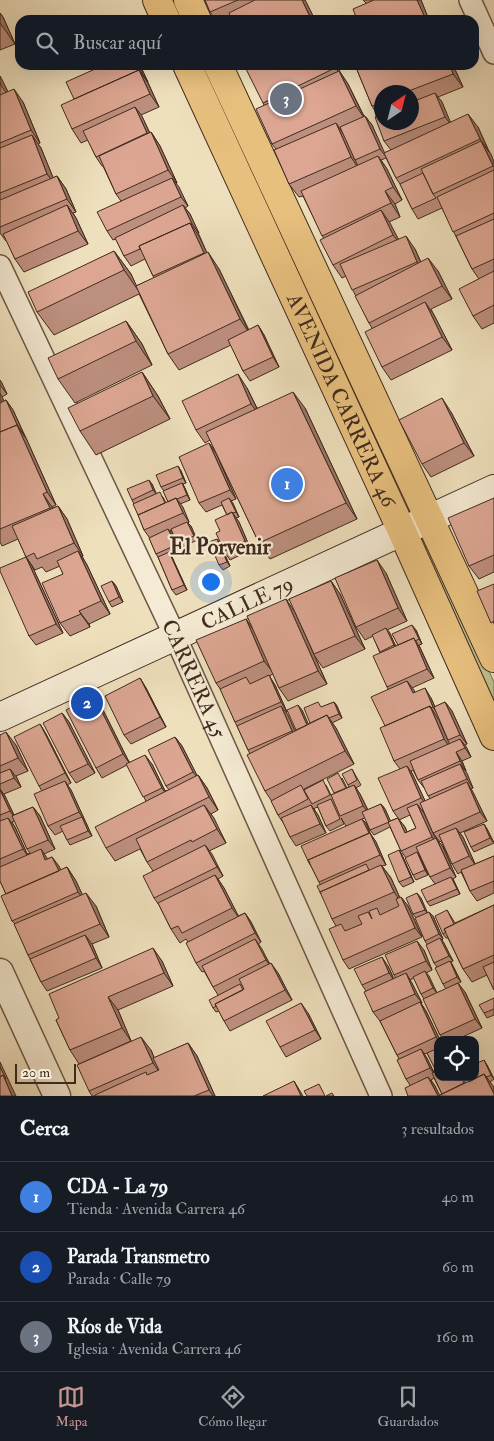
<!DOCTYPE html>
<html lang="es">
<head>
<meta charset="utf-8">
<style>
  body { margin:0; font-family:"IM FELL Double Pica",serif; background:#242831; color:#f1f3f6 }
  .controls { position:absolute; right:15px; bottom:15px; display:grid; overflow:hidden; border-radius:10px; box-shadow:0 5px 20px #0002 }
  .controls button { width:45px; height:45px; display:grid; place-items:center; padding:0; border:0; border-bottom:1px solid #363941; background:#171b24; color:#f1f3f6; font:25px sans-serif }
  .compass { position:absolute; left:374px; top:85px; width:45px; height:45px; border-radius:50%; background:#171b24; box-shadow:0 5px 20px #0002; rotate:35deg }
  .scale { position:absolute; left:15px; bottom:12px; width:61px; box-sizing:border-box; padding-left:5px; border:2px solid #412b1f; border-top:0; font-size:14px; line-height:18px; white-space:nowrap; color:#412b1f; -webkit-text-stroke:4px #f5ebd4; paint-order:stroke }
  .you { position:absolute; left:210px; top:581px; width:18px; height:18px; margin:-12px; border:4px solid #fff; border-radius:50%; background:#1a73e8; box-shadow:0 0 0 8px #1a73e833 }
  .badge { display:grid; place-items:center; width:32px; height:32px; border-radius:50%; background:#c59692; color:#fff; font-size:16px; font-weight:700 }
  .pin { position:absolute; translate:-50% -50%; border:2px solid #fff; box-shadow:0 1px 5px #0006 }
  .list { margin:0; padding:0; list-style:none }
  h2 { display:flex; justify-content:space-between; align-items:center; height:65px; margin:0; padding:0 20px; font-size:21px }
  h2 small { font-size:16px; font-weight:400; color:#9ea1a6 }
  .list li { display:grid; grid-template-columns:32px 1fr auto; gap:15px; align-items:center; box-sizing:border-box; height:70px; padding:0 20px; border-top:1px solid #363941 }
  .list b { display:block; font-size:19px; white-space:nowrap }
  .list p { margin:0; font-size:16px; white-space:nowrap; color:#9ea1a6 }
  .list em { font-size:16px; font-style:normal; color:#9ea1a6 }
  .icon { flex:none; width:28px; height:28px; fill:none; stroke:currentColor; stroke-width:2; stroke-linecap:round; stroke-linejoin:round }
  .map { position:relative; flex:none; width:494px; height:1096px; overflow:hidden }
  .search { position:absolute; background:#171b24; box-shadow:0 5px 20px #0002; left:15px; right:15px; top:15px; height:55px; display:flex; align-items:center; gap:12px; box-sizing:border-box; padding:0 18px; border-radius:15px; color:#9ea1a6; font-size:19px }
  .sheet { height:275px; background:#171b24 }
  nav { display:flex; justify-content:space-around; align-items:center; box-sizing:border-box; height:70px; border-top:1px solid #363941; background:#171b24; font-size:14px; color:#9ea1a6 }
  nav a { display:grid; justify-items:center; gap:2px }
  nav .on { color:#c59692 }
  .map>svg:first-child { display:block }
</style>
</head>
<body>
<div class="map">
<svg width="494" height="1096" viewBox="0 0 494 1096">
  <rect width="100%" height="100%" fill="#efe0bd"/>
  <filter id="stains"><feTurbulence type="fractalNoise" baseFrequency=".004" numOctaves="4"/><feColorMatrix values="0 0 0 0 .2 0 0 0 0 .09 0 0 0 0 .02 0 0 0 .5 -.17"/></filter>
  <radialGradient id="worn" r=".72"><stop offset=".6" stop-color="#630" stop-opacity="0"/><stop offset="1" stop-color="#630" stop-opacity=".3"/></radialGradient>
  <path fill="#bcc18f" stroke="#7e7657" d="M197,65H208L406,500L398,504Z
    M426,533L494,682V707L416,537Z"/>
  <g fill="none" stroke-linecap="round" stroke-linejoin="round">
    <defs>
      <g id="minor">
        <path d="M470,0L494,53"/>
        <path id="s1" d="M0,266L175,636L381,1096"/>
      </g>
      <path id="tertiary" d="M0,972L57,1096"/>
      <g id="secondary">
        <path id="s2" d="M0,717L494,489"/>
      </g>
      <g id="primary">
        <path d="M157,0L166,20"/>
        <path d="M188,0L197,20"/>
        <path id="s3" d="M187,65L402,531L494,736"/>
        <path d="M218,65L494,658"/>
      </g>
    </defs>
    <use href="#minor" stroke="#6c5846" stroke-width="24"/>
    <use href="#tertiary" stroke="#6c5846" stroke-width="29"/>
    <use href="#secondary" stroke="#412b1f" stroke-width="30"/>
    <use href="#primary" stroke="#412b1f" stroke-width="30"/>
    <use href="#minor" stroke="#f5ebd4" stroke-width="21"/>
    <use href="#tertiary" stroke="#f5ebd4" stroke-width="26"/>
    <use href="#secondary" stroke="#f5ebd4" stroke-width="28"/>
    <use href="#primary" stroke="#e8c07e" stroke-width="28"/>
  </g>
  <path fill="#bd8f7e" stroke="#412b1f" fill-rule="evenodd" d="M205,0H305L315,20H216L210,12Z
    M363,0H421L429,20H357L366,3Z
    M0,13L3,17L15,44L0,50Z
    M140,65L159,107L141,115L150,133L151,132L160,146L177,183L176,184L188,206L185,208L190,214L207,253L219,269L249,330L258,325L264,335L279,367L250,381L243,371L231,345L179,370L168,354L139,294L54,335L37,312L114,251L131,274L136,286L154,278L145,259L131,266L124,256L116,239L113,240L107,231L121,201L116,194L103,166H102L96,157L88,140L81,143L72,129L74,99Z
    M337,65L340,72L348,84L364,116H365L372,125L384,153L391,150L384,141L378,116L372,106L355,65H453L463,87L438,97L442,102L450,122L478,127L494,162V323L482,329L473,316L479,279L472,269L442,208L418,219L412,209L400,184L396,178L386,158L381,160L387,169L402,200L395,204L400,217L389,222L398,239L415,249L421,262L438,271L452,299L431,309L434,315L452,350L391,380L382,367L372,328L369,323L346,276L342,278L333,265L324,239L303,196L299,197L289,184L276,149L272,144L264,105L263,103ZM382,92H412V122H382Z
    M0,76L8,92L23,102L40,143L38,144L41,148L53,178L57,176L66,189L76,212L73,213L76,218L88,244L24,272L15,259L7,241H6L0,233Z
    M126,321L142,344L152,365L75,403L58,379Z
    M142,372L158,396L170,419L96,455L80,431Z
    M0,380L7,394L2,397L4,401L6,400L13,410L26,438L56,505L52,507L53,508L58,506L67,519L83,556H82L87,565L110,614L89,624L90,627L70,636L60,623L63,574L60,566L46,572L42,567L35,570L26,557L18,539L2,546L0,542Z
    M247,388L257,408H305L357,519L270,559L259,543L210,440L205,443L196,430Z
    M451,412L474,456L431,477L422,464Z
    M209,443L216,453L236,499L231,501L239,517L236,518L239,522L251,550L230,560L224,551L220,531L227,515L222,505L206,512L199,503Z
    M178,466L181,471L186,483L183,484L190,500L180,504L189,522L188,523L191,526L197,540L181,548L177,543L171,530L170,531L179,550L170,554L172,557L187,590L176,595L172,590L158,557L156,554L149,537L144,530L134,504L132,500L152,484L156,494L163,497L166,503L168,502L164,491L161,487Z
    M494,498V572L479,579L469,566Z
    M217,539L220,544L230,566L223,570L219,565Z
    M26,557L32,566L63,633L36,645L29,636Z
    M386,573L407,621L387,630L396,646L416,630L422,644L419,645L434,678L412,688L415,693L431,698L435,707L445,702L452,711L467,744L465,745L471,757L462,761L466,771H465L473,788L471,789L487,821L460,833L463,837L475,864L494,856V893L477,901L470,891L461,872L458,874L452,864L441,841L440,842L433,833L423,809L422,810L424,813L435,838L443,847L456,877L453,879L460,894L430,906L427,902L435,884L430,877L420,854L419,855L428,875L416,880L413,875L406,858L401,851L390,827L374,835L370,830L365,818L362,819L366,823L370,833L376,842L386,865L382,866L391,878L400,898L401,897L408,906L422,937L349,969L343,960L336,926L332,919L320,884L312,868L309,863L346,826L341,818L344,824L330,831L326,826L318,807L315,808L314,809L318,815L326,833L296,846L290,837L284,824L278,815L271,800L265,791L250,754L248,750L237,726L235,722L221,690L216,683L246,619L252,628L295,612L331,581L340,594L365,649L323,668L314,655L327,684L288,701L279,688L273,674L269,676L275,685L287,712H286L295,731L296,730L302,710L308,724L310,723L322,707L334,702L337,706L342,718L332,723L336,728L354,764L304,789V790L326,785L331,795L334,794L342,778L347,788L349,787L348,785L352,769L361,785L356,788L360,794L368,810L381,804L385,809L390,821L398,818L393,811L400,769L394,761L385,726L388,689L387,687L380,653L373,636L365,640L356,627ZM413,770L418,780L425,789L430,799L425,801L413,775L411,771ZM410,815L416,828L407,832L405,827L399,820Z
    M112,581L116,586L123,602L112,607L109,602Z
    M140,678L146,688L166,727L131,744L124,735Z
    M94,696L101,706L129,762L152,764L165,791L169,790L166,786L175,737L182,746L197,776L198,775L207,788L218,810L211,814L226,843L209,851L223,876L218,879L224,888L238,916L245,913L251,922L261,942L258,944L270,964L278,973L292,1000L230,1031L224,1021L219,1011L216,1012L213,1008L218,995L213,987L204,971L202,972L196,963L188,942L186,939L180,943L171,929L159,905L154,898L153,871L147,862L140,849L115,861L106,848L146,801L127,765L102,778L96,768Z
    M62,713L69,722L95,773L76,783L69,773Z
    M40,724L46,734L71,783L67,785L71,790L92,836L70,845L67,840L63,831L55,835L48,826L42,791L39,786Z
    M0,735L16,745L28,771L16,776L21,787L4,794L14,815L33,807L40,816L55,849L44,854L47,859L52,857L61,870L67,867L76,881L82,894L96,906L109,937L92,944L102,968L47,991L41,982L30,959L28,955L15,924L12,921L6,894L0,881ZM15,821L27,849L30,853L27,854L15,827L12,822Z
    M484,824L487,829L494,843L474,852L471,847Z
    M399,850L402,855L414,882L403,887L399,882Z
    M421,898L427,913L433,916L443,939L442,940L453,961L451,962L461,982L454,985L465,992L482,1028L460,1038L461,1040H444L440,1035L424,999L421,994L414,978L410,980L422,1003H421L426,1011L440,1040H438V1077L465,1083L469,1082L487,1065L494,1079L490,1082L494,1096H408L410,1085L406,1079L399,1059L380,1021L373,1012L366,991L362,985L388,966L394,979L396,978L394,975L424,950L432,970L426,973L437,993L446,989L443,984L437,967L434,963L427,944L425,941L416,918L413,914ZM427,1053L437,1071L434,1072L424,1054ZM434,1078L442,1094L439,1095L435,1086L431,1080Z
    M494,905V990L487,975L472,982L463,969L448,938H446L443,934L447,910L455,923Z
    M162,961L173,986L118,1010L131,1041L79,1064L70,1050L56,1020Z
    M494,998V1015L487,1018L484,1013Z
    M308,1013L321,1039L286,1057L280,1047Z
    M188,1043L197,1056L215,1096H92L89,1091L151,1050L154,1058Z"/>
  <path fill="#9a7466" stroke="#412b1f" d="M302,0H305L315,20H312Z
    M417,0H421L429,20H426Z
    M0,13L3,17L15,44L0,23Z
    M138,65H140L148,82L142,73Z
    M334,65H337L340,72L348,84L365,119L356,106L343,79Z
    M450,65H453L463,87L453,74Z
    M139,70L148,83L159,107L150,94Z
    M0,76L12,100L2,87L0,82Z
    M14,89L23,102L40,143L31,130Z
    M435,93L442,102L452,126L445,117Z
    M135,107L142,116L154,143L147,133Z
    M468,114L478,127L489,152L480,139Z
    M365,116L372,125L387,158L380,149Z
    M336,123L345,136L360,171L351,157Z
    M151,132L160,146L177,183L168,170Z
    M32,135L41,148L57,187L47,174Z
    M481,141L491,154L494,162V167Z
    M378,156L387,169L402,200L393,187Z
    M57,176L66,189L76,212L67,199Z
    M172,178L179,187L188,206L181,197Z
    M385,191L395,204L400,217L391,203Z
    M67,205L76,218L88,244L78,231Z
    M183,205L190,214L199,233L192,224Z
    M381,210L390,223L403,248L393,235Z
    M190,223L199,236L213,266L204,253Z
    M406,236L415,249L426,275L417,262Z
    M114,251L131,274L140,293L124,270Z
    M208,252L219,269L251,336L240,319Z
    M428,258L438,271L452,299L442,286Z
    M425,302L434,315L452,350L442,337Z
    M126,321L142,344L152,365L136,341Z
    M258,325L264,335L279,367L273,357Z
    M142,372L158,396L170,419L153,396Z
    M238,374L247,388L261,417L251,404Z
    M0,380L2,383L7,394L0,385Z
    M293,392L305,408L357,519L346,503Z
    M0,393L2,397L9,412L0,399Z
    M442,398L451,412L474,456L464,443Z
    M6,400L13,410L25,437L18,427Z
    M17,425L26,438L56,505L47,492Z
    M209,443L216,453L236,499L230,490Z
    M178,466L181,471L186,483L183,478Z
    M149,480L152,484L157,495L153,490Z
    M182,483L185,488L190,500L187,495Z
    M43,494L52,507L59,521L50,508Z
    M176,498L183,507L189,522L183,513Z
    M229,498L233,503L239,517L236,512Z
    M58,506L67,519L83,556L74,543Z
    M232,512L239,522L251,550L245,541Z
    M187,522L191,526L197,540L194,536Z
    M168,529L172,534L179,550L176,545Z
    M217,539L220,544L230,566L227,562Z
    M78,551L87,565L110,614L101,601Z
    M169,552L172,557L187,590L184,585Z
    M26,557L32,566L63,633L56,624Z
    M377,560L386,573L407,621L398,608Z
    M112,581L116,586L123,602L119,597Z
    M331,581L340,594L365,649L355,636Z
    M286,599L295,612L327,684L318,671Z
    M79,611L89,624L90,627L81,614Z
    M246,619L255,632L274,674L264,661Z
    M412,625L416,630L422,644L419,639Z
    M386,628L390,633L397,650L394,645Z
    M414,638L420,648L434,678L427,669Z
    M269,675L275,685L287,712L281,702Z
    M140,678L146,688L166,727L160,717Z
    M407,681L414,690L420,703L413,693Z
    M425,688L431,698L439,716L433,707Z
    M94,696L101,706L130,764L123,754Z
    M334,702L337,706L342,718L339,714Z
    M445,702L452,711L467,744L460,735Z
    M298,705L302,710L312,732L308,727Z
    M281,706L288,715L299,740L292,731Z
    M430,706L439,720L453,752L444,739Z
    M62,713L69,722L95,773L88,764Z
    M327,715L336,728L354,764L345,751Z
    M40,724L46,734L71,783L65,773Z
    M6,732L16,745L28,771L18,758Z
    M175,737L182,746L200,781L193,772Z
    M460,739L467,748L471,757L465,748Z
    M456,752L462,761L466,771L460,761Z
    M145,755L152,764L168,797L162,788Z
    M460,764L467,773L473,788L467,779Z
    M407,766L413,775L428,807L421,798Z
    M10,769L17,778L21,787L14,778Z
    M198,775L207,788L218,810L209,797Z
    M65,781L71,790L92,836L88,831L82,817L79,812Z
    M467,782L473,792L487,821L480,812Z
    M354,785L360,794L370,815L363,806Z
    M0,789L5,796L16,820L10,811Z
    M381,804L385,809L393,826L389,822Z
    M417,804L424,813L439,846L432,837Z
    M204,805L214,818L226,843L217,829Z
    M311,805L318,815L326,833L320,824Z
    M33,807L40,816L55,849L48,840Z
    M8,818L15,827L29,858L23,849Z
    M398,818L405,827L411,842L405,833Z
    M362,819L366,823L370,833L376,842L386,865L380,855Z
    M484,824L487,829L494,843L490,838Z
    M456,828L463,837L476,866L469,856Z
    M436,838L443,847L456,877L450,868Z
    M205,845L212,854L223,876L217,867Z
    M41,849L47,858L52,869L45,860Z
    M399,850L402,855L414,882L411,877Z
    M417,852L420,857L428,875L425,870Z
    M52,857L59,866L66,882L60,873Z
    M381,865L391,878L403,905L394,892Z
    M67,867L76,881L87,905L78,892Z
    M215,875L224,888L241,921L232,908Z
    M451,877L454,881L460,894L457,889Z
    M86,893L96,906L109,937L100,924Z
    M417,893L421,898L428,914L425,910Z
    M401,897L408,906L422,937L415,928Z
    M429,912L433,916L443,939L439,934Z
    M245,913L251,922L261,942L255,933Z
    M85,935L92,944L102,968L96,958Z
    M440,938L444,943L453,961L449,956Z
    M255,939L262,949L272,969L266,960Z
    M417,941L424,950L432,970L426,961Z
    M153,948L162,961L173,986L164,973Z
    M382,957L388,966L395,982L389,973Z
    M450,961L453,966L461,982L457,977Z
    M271,963L278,973L292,1000L285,990Z
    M425,971L429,976L437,993L433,988Z
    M406,973L412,983L422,1003L415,994Z
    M458,983L465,992L482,1028L475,1019Z
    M108,997L118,1010L131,1041L122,1028Z
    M420,1002L426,1011L440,1040H438L436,1037Z
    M301,1003L308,1013L321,1039L315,1030Z
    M141,1037L151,1050L162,1076L153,1063Z
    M188,1043L197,1056L215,1096H213L209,1090Z
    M421,1049L427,1058L436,1077L430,1068Z
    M484,1060L487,1065L494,1079L491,1075Z
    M0,1062L16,1096H12L3,1075L0,1067Z
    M484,1074L494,1087V1094Z
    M428,1077L435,1086L440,1096H438Z
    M461,1077H463L470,1092L464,1083Z
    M294,1081L303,1096H301Z"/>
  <path fill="#dca692" stroke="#412b1f" d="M205,0H238L210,12Z
    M255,0H302L311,19L309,20H232L229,13Z
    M374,0H417L426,20H357L353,9Z
    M104,65H138L142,73H141L139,70L74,99L66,82Z
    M244,65H334L335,68L263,103Z
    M355,65H450L453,74L406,92H382V103L372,106Z
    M139,70L150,94L72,129L61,105Z
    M339,71L356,106L272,144L256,109Z
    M14,89L31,130L0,143V95Z
    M435,93L445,117L384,141L375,117L382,114V122H412V102Z
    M135,107L147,133L96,157L83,131Z
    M468,114L480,139L396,178L384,153Z
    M365,116L380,149L355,160L340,127Z
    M336,123L351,157L289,184L274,150Z
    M151,132L168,170L116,194L99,156Z
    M32,135L47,174L0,193V148Z
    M481,141L493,166L433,194L421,169Z
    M378,156L393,187L385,191L391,203L322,236L301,191Z
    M494,170V213L453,232L437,197Z
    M423,173L433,194L436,198L412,209L400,184Z
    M57,176L67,199L0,227V200Z
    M172,178L181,197L107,231L97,212Z
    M67,205L78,231L15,259L3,234Z
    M183,205L192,224L191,225L190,223L139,246L140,249L124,256L115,238Z
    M381,210L393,235L333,265L320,240Z
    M494,219V259L472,269L456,236Z
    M190,223L204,253L153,276L139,246Z
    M406,236L417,262L352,290L340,264Z
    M114,251L124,270L37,312L28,292Z
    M208,252L240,319L168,354L136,286Z
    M428,258L442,286L369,323L355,296Z
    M494,271V305L473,316L459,289Z
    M425,302L442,337L382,367L365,332Z
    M126,321L136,341L58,379L48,358Z
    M258,325L273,357L243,371L228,340Z
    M142,372L153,396L80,431L68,408Z
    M238,374L251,404L196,430L182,401Z
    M293,392L346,503L259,543L206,432Z
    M442,398L464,443L422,464L399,420Z
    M6,400L18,427L17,425L0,432V403Z
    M17,425L47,492L43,494L50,508L0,529V432Z
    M209,443L230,490L199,503L179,457Z
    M178,466L183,478L161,487L156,475Z
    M149,480L153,490L132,500L127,489Z
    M182,483L187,495L177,499L176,498L168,502L163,491Z
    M160,492L165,503L138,515L133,504Z
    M176,498L183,513L144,530L138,515Z
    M229,498L236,512L233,513L232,512L227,515L221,502Z
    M494,498V555L469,566L448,518Z
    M58,506L74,543L37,559L34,553L26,557L12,526Z
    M232,512L245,541L224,551L216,533L220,531L215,520Z
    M187,522L194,536L177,543L171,529Z
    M168,529L176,545L156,554L149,538Z
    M217,539L227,562L219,565L209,542Z
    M78,551L101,601L79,611L81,614L60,623L42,583L63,574L57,561Z
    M169,552L184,585L172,590L158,557Z
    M26,557L56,624L29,636L0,571V568Z
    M377,560L398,608L356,627L335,578Z
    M112,581L119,597L109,602L101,586Z
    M331,581L355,636L314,654L289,599Z
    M494,584V621L491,623L477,591Z
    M286,599L318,671L279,688L247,616Z
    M246,619L264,661L216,683L196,640Z
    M412,625L419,639L415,641L414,638L398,645L392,634Z
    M386,628L394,645L380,652L372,635Z
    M414,638L427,669L387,687L373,656Z
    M269,675L281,702L235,722L220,689L246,677L250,684Z
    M140,678L160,717L124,735L105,696Z
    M407,681L413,693L425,688L433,707L430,708V706L385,726L371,697Z
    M94,696L123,754L96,768L66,710Z
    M318,702L321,707L334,702L339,714L329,718L327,715L310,723L304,708Z
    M445,702L460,735L448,740L434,707Z
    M298,705L307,725L296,730L287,710Z
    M281,706L292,731L248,750L237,726Z
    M430,706L444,739L394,761L380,728Z
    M62,713L88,764L69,773L43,723Z
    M327,715L345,751L265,791L247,755Z
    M40,724L65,773L39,786L14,737Z
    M6,732L18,758L0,766V735Z
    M175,737L193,772L166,786L148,750Z
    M460,739L465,748L456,752L460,761L418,780L410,761Z
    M145,755L162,788L143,797L126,764Z
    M460,764L467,779L428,796L421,781Z
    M407,766L421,798L393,811L378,778Z
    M10,769L14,778L0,784V773Z
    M352,769L357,780L348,785L342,774Z
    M338,773L346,788L334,793L327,779Z
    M198,775L209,797L106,848L95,827Z
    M323,780L330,795L312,804L304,790Z
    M65,781L79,812L48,826L34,794Z
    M467,782L480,812L433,833L420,803Z
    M301,785L308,799L278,815L271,801Z
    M354,785L363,806L340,816L331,795Z
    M0,790L10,811L0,815Z
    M331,799L340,819L326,826L317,805Z
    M381,804L389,822L370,830L362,812Z
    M417,804L432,837L401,851L388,822L398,818L405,833L416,828L407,808Z
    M204,805L217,829L192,842L191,840L147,862L136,839Z
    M311,805L320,824L290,837L281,818Z
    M33,807L48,840L27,849L12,816Z
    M82,817L88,831L67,840L60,826Z
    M8,818L23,849L0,859V821Z
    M362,819L369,833L308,860L310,863H309L301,846Z
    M484,824L490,838L471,847L464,832Z
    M456,828L469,856L452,864L439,835Z
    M370,833L380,855L319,882L308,860Z
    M436,838L450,868L430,877L416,847Z
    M205,845L217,867L154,898L143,876Z
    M41,849L45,860L52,857L59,871L6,894L0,881V867Z
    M399,850L411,877L399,882L388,855Z
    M417,852L425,870L413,875L405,858Z
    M494,856V881L470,891L461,870Z
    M366,864L369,870L320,892L321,894L317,886Z
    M381,865L394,892L332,919L320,892Z
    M67,867L78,892L12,921L1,896Z
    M215,875L232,908L182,933L178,926L171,929L158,903Z
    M451,877L457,889L427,902L421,890Z
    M86,893L100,924L28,955L14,924Z
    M417,893L425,910L413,914L406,898Z
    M401,897L415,928L343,960L329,929L341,924L345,931L362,924L358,916L368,912L372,919L369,911L377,908L380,915L399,906L396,899Z
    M494,905V955L463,969L444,929Z
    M447,910L454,924L444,929L446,932L443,934L435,916Z
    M429,912L439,934L425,941L415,918Z
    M245,913L255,933L196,963L186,943Z
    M85,935L96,958L41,982L30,959Z
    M440,938L449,956L434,963L426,945Z
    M255,939L266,960L213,987L202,966Z
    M417,941L426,961L394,975L385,955Z
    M153,948L164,973L108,997L122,1028L70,1050L56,1020L59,1018L49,994Z
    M382,957L389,973L362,985L354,969Z
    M450,961L457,977L443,984L435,968Z
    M494,962V990L483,967Z
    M271,963L285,990L224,1021L215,1004L244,989L239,979Z
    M425,971L433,988L421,994L413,977Z
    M406,973L415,994L373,1012L364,992Z
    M458,983L475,1019L440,1035L423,999Z
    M240,984L243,990L215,1004L216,1006L213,1008L209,1000Z
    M494,998V1009L484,1013L479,1005Z
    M420,1002L436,1037L397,1055L380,1021Z
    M301,1003L315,1030L280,1047L266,1021Z
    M141,1037L153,1063L89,1091L77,1065Z
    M458,1037L460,1040H452Z
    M188,1043L209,1090L194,1096H95V1095L146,1072L147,1075L159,1070L153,1058Z
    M438,1048V1067L435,1069L427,1053Z
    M421,1049L430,1068L406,1079L397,1060Z
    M484,1060L491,1075L487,1077L484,1074L469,1082L466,1077H475V1064Z
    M0,1067L6,1079L3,1075L0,1077Z
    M438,1071V1077H461L464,1083L442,1094L432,1073Z
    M484,1074L494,1094V1096H438Z
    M3,1075L12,1096H0V1077Z
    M428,1077L438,1096H408L405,1088Z
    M294,1081L301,1096H263Z
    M319,1084L325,1096H307L304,1091Z
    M332,1093L334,1096H326Z"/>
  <g text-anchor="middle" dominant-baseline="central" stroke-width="4.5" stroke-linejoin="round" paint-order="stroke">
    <g font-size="21" fill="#412b1f" stroke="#f5ebd4">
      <text stroke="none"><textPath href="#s3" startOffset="369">AVENIDA CARRERA 46</textPath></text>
      <text stroke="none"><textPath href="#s2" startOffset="272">CALLE 79</textPath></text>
      <text stroke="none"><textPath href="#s1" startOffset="456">CARRERA 45</textPath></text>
    </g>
    <g font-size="22" font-weight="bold" fill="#412b1f" stroke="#f5ebd4">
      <text x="220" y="547">El Porvenir</text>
    </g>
  </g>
  <rect width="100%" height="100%" filter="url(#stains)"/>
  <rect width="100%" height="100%" fill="url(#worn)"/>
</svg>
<div class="controls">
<button><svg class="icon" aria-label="locate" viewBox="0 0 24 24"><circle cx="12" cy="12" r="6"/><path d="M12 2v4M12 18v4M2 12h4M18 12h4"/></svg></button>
</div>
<svg class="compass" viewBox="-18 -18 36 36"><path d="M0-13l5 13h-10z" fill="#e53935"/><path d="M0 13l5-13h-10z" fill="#9ea1a6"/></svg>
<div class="scale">20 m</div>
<div class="you"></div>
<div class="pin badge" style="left:287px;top:484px;background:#3f7fe0">1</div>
<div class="pin badge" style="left:87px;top:703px;background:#1a4fb4">2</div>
<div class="pin badge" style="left:286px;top:99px;background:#6b7280">3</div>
<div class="search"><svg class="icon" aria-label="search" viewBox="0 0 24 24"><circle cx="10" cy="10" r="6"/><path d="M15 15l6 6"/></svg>Buscar aquí</div>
</div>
<section class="sheet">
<h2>Cerca<small>3 resultados</small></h2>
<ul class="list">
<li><span class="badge" style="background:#3f7fe0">1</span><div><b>CDA - La 79</b><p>Tienda · Avenida Carrera 46</p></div><em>40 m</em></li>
<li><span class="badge" style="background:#1a4fb4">2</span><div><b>Parada Transmetro</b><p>Parada · Calle 79</p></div><em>60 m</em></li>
<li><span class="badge" style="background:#6b7280">3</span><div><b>Ríos de Vida</b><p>Iglesia · Avenida Carrera 46</p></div><em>160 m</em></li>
</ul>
</section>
<nav>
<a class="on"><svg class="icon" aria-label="map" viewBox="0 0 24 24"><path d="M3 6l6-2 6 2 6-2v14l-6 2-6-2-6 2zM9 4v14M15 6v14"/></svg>Mapa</a>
<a><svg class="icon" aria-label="directions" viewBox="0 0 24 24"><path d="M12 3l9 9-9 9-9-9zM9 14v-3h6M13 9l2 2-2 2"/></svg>Cómo llegar</a>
<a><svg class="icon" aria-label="saved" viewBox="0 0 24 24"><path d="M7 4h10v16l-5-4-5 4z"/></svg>Guardados</a>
</nav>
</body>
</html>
